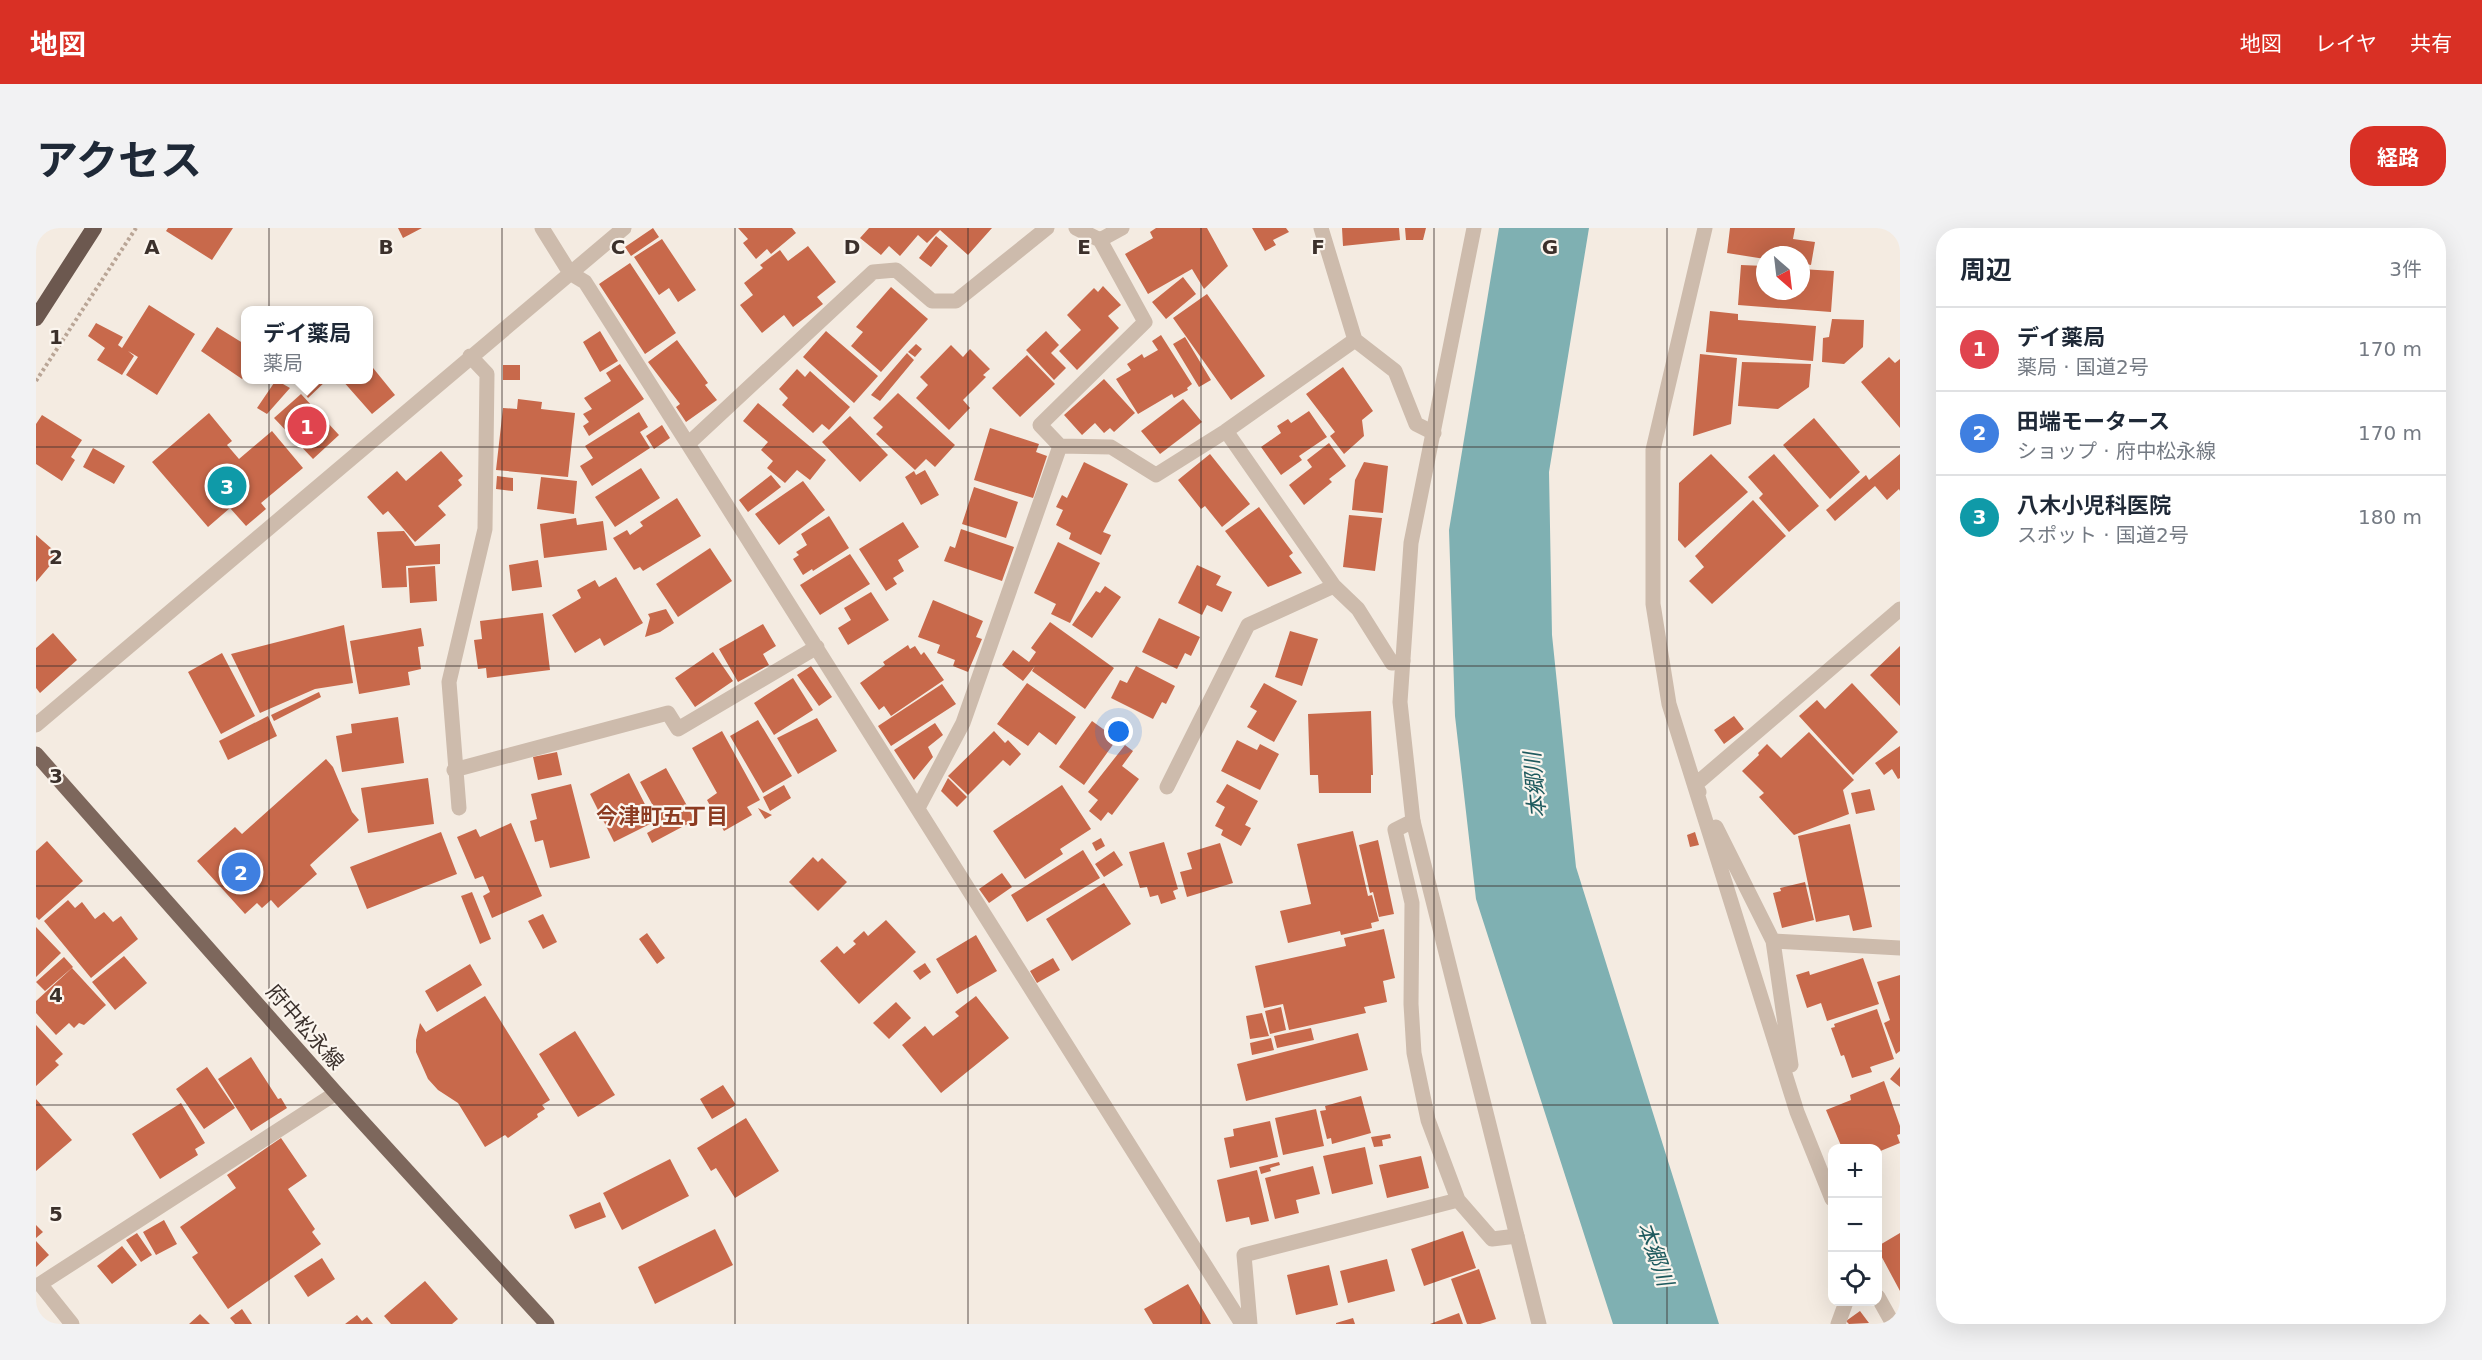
<!DOCTYPE html>
<html lang="ja">
<head>
<meta charset="utf-8">
<style>
  body { margin:0; font-family:"DejaVu Sans","Noto Sans JP",sans-serif; background:#f2f2f3; color:#1f2937 }
  .controls { position:absolute; right:18px; bottom:18px; display:grid; overflow:hidden; border-radius:12px; box-shadow:0 6px 24px #0002 }
  .controls button { width:54px; height:54px; display:grid; place-items:center; padding:0; border:0; border-bottom:2px solid #e0e1e3; background:#fff; color:#1f2937; font:30px sans-serif }
  .compass { position:absolute; left:1720px; top:18px; width:54px; height:54px; border-radius:50%; background:#fff; box-shadow:0 6px 24px #0002; rotate:152deg }
  .you { position:absolute; left:1083px; top:504px; width:21px; height:21px; margin:-15px; border:4px solid #fff; border-radius:50%; background:#1a73e8; box-shadow:0 0 0 9px #1a73e833 }
  .badge { display:grid; place-items:center; width:39px; height:39px; border-radius:50%; background:#d93025; color:#fff; font-size:20px; font-weight:700 }
  .pin { position:absolute; translate:-50% -50%; border:3px solid #fff; box-shadow:0 2px 6px #0006 }
  .popup { position:absolute; left:205px; top:78px; width:132px; height:78px; box-sizing:border-box; display:grid; place-content:center; border-radius:12px; background:#fff; filter:drop-shadow(0 2px 4px #0005); font-size:20px; white-space:nowrap; color:#747a83 }
  .popup b { font-size:22px; color:#1f2937 }
  .popup::after { content:''; position:absolute; left:50%; top:100%; margin-left:-12px; border:12px solid transparent; border-top-color:#fff }
  .list { margin:0; padding:0; list-style:none }
  h2 { display:flex; justify-content:space-between; align-items:center; height:78px; margin:0; padding:0 24px; font-size:26px }
  h2 small { font-size:20px; font-weight:400; color:#747a83 }
  .list li { display:grid; grid-template-columns:39px 1fr auto; gap:18px; align-items:center; box-sizing:border-box; height:84px; padding:0 24px; border-top:2px solid #e0e1e3 }
  .list b { display:block; font-size:22px; white-space:nowrap }
  .list p { margin:0; font-size:20px; white-space:nowrap; color:#747a83 }
  .list em { font-size:20px; font-style:normal; color:#747a83 }
  .icon { flex:none; width:33px; height:33px; fill:none; stroke:currentColor; stroke-width:2; stroke-linecap:round; stroke-linejoin:round }
  .map { position:relative; flex:none; width:1864px; height:1096px; overflow:hidden; border-radius:24px }
  header { display:flex; align-items:center; gap:36px; box-sizing:border-box; height:84px; padding:0 30px; background:#d93025; color:#fff }
  header strong { font-size:28px }
  nav { display:flex; gap:33px; margin-inline-start:auto; font-size:21px }
  .intro { display:flex; align-items:center; justify-content:space-between; box-sizing:border-box; height:144px; padding:0 36px }
  h1 { margin:0; font-size:42px }
  .button { padding:15px 27px; border-radius:24px; background:#d93025; color:#fff; font-size:21px; font-weight:700 }
  main { display:flex; gap:36px; padding:0 36px }
  aside { flex:1; background:#fff; border-radius:24px; box-shadow:0 6px 24px #0002 }
  .map>svg:first-child { display:block }
</style>
</head>
<body>
<header>
<strong>地図</strong>
<nav><a>地図</a><a>レイヤ</a><a>共有</a></nav>
</header>
<div class="intro"><h1>アクセス</h1><a class="button">経路</a></div>
<main>
<div class="map">
<svg width="1864" height="1096" viewBox="0 0 1864 1096">
  <rect width="100%" height="100%" fill="#f4ebe1"/>
  <path fill="#7fb0b2" d="M1463,0H1553L1513,244L1516,407L1540,639L1683,1096H1577L1440,671L1419,488L1413,302Z"/>
  <path fill="#c8694b" d="M132,0H197L176,32L130,3Z
    M362,0H386L367,10Z
    M617,0L623,9L595,28L589,19Z
    M702,0H756L760,5L735,26L731,21L720,31L707,15L712,11Z
    M833,0H956L932,27L904,2L891,15L882,7L864,28L853,18L845,27L824,10Z
    M1120,0H1171L1192,38L1168,61L1156,41L1112,66L1089,26L1117,10L1114,4Z
    M1216,0H1250L1253,4L1237,12L1240,17L1229,23Z
    M1306,0H1363L1364,12L1307,18Z
    M1369,0H1390L1387,12H1370Z
    M1694,0H1759L1757,11L1779,14L1775,37L1765,35V27H1729V31L1691,25Z
    M900,8L912,18L895,39L883,30Z
    M626,11L660,62L642,74L633,60L623,67L598,29Z
    M772,18L800,54L781,69L787,76L757,99L748,87L726,105L704,77L717,67L708,55L727,40L724,37L744,22L752,33Z
    M594,35L640,105L609,126L563,56Z
    M1705,37L1729,38V63H1765V41L1798,43L1795,84L1702,77Z
    M1147,49L1160,66L1130,91L1116,74Z
    M1067,58L1085,77L1072,88L1083,100L1041,142L1023,123L1045,102L1031,87L1058,60L1062,64Z
    M855,59L892,91L845,144L815,118L827,104L820,99Z
    M1171,66L1229,148L1195,172L1137,90Z
    M113,77L159,106L121,167L90,147L102,129L92,123L98,128L86,147L61,132L69,120L52,108L60,95L87,109L82,117L86,120Z
    M1674,83L1702,86V92L1780,98L1777,133L1670,124Z
    M1796,91L1828,92L1827,119L1808,136L1786,134L1787,110L1793,109Z
    M181,99L210,117V146L206,151L165,123Z
    M564,103L582,133L564,144L547,114Z
    M790,103L842,148L818,175L767,129Z
    M1010,103L1023,117L1015,125L1030,140L1018,152L990,122Z
    M1125,107L1156,156L1151,160L1152,162L1138,170L1136,166L1102,186L1080,151L1095,142L1091,136L1106,126L1108,130L1122,122L1116,113Z
    M1149,109L1175,152L1163,159L1137,116Z
    M641,112L672,155L669,157L681,172L650,194L640,179L644,176L612,134Z
    M880,116L886,121L879,129L872,124Z
    M915,117L927,129L934,121L954,141L947,147L950,149L927,172L934,180L913,202L880,170L892,157L884,149Z
    M871,125L878,132L844,173L835,167Z
    M1664,126L1701,130L1695,196L1657,208Z
    M991,127L1019,156L984,189L956,160Z
    M1853,129L1859,135L1864,131V200L1825,154Z
    M1706,134L1775,136L1773,159L1742,181L1702,178Z
    M333,135L359,167L336,186L306,152H333Z
    M584,136L608,171L553,208L547,198L553,194L547,186L556,181L548,170L575,153L570,145Z
    M467,137H484V152H467Z
    M1307,139L1337,183L1326,192L1328,208L1308,226L1294,208L1299,204L1270,166Z
    M761,141L769,149L774,143L814,179L793,202L786,196L777,205L746,177L752,170L743,161Z
    M1068,151L1099,185L1078,204L1074,200L1068,205L1059,195L1046,207L1028,187Z
    M240,152L254,160L231,186L221,180Z
    M259,152H291L272,170Z
    M862,165L919,217L899,239L890,231L879,242L840,206L847,199L837,190Z
    M265,166L303,207L277,231L238,190Z
    M482,171L506,174L505,181L539,185L532,249L460,242L467,180L481,181Z
    M1147,171L1166,194L1124,226L1105,203Z
    M722,175L790,232L774,252L761,242L749,255L731,240L737,233L725,222L732,214L707,193Z
    M1273,183L1291,209L1263,228L1266,232L1245,247L1225,219L1245,205L1241,198L1252,191L1255,195Z
    M603,184L612,199L604,204L614,220L556,258L544,238L557,230L549,218Z
    M173,185L196,213L191,217L203,231L236,203L267,240L225,275L230,281L210,298L194,280L172,299L116,234Z
    M6,187L46,212L35,229L39,232L26,253L0,236V196Z
    M814,188L852,227L824,254L786,214Z
    M1778,190L1824,244L1794,271L1747,217Z
    M626,197L634,210L618,221L610,208Z
    M954,200L1003,216L1000,224L1011,228L997,270L938,252Z
    M1293,215L1310,238L1293,251L1296,254L1268,277L1253,257L1276,239L1271,232Z
    M57,220L89,238L78,256L47,239Z
    M405,223L427,248L422,252L426,257L402,278L410,287L379,314L352,283L347,287L331,269L361,243L370,253Z
    M1174,226L1214,276L1186,299L1169,278L1165,281L1142,252Z
    M1675,226L1712,264L1649,320L1642,312L1643,255Z
    M1738,226L1783,278L1753,304L1723,270L1727,266L1712,249Z
    M1864,226V263L1863,261L1851,272L1839,258L1799,293L1790,282L1830,247L1833,252Z
    M1048,234L1092,256L1067,304L1075,307L1065,327L1033,311L1035,305L1020,297L1027,282L1020,279L1026,267L1031,270Z
    M1328,234L1352,238L1347,285L1316,282L1319,252Z
    M605,240L624,270L579,299L559,269Z
    M889,242L903,267L885,277L869,249L878,243L880,247Z
    M735,247L745,259L712,284L703,272Z
    M461,248L477,250V263L460,261Z
    M505,249L541,253L538,286L501,281Z
    M767,253L789,282L743,317L719,286Z
    M938,259L982,274L970,310L926,296Z
    M641,270L665,308L607,343L604,339L598,342L577,310L591,302L594,307L607,298L604,294Z
    M1717,272L1750,308L1676,376L1653,353L1668,339L1659,328Z
    M1223,279L1257,325L1253,328L1266,345L1232,359L1189,303Z
    M1313,287L1346,290L1339,343L1307,339Z
    M793,288L813,320L777,343L776,341L767,347L757,331L763,327L760,324L771,317L765,306Z
    M540,290L541,297L567,293L571,322L508,330L504,296Z
    M867,294L883,319L862,332L868,343L857,350L861,356L850,363L823,321Z
    M925,301L978,319L966,353L908,333L914,318L919,320Z
    M368,303L379,318L404,316V336L370,338L371,359L346,360L341,304Z
    M0,307L23,327L0,354Z
    M1022,314L1064,335L1034,395L1015,386L1020,376L998,365Z
    M674,320L696,353L642,389L620,356Z
    M814,326L834,356L784,387L764,357Z
    M502,332L506,359L476,363L473,337Z
    M1161,337L1185,348L1180,357L1196,364L1186,384L1171,377L1166,387L1142,375Z
    M399,338L401,373L374,375L372,340Z
    M580,349L607,395L568,418L564,410L539,425L516,387L545,370L541,362L559,352L563,359Z
    M1069,358L1085,369L1056,410L1036,397L1060,363L1064,365Z
    M835,364L853,392L812,417L802,400L815,392L808,380Z
    M897,372L947,393L940,409L946,411L932,444L917,438L919,432L901,425L904,417L882,409Z
    M630,381L638,395L624,404L609,409L614,390L612,386Z
    M507,385L514,442L451,450L450,440L442,441L438,412L446,411L444,393Z
    M1123,390L1164,409L1155,428L1149,425L1141,441L1106,424Z
    M1014,394L1078,440L1049,481L996,443L999,438L987,453L966,437L977,422L993,434L1000,424L995,420Z
    M727,396L740,418L727,426L733,437L702,454L683,421Z
    M308,397L317,455L279,461L224,485L195,426Z
    M385,400L388,418L382,419L385,441L372,444L374,457L323,466L314,413Z
    M1254,403L1282,411L1266,458L1239,449Z
    M17,405L41,432L4,465L0,460V420Z
    M872,417L874,421L879,418L885,427L888,424L908,452L855,488L848,478L843,482L824,455L849,437L847,434Z
    M1864,418V478L1834,447Z
    M677,424L697,453L659,479L639,450Z
    M186,425L219,488L185,506L152,444Z
    M775,438L796,469L783,478L761,447Z
    M1100,438L1139,458L1130,476L1126,474L1117,491L1075,470L1084,452L1091,455Z
    M757,450L777,482L738,507L718,475Z
    M991,455L1040,489L1020,517L1003,504L992,518L961,496Z
    M1228,455L1261,473L1238,514L1211,499L1221,483L1214,479Z
    M1816,455L1862,504L1817,547L1763,488L1781,472L1789,481Z
    M906,456L920,476L855,518L842,498Z
    M283,464L285,469L238,493L235,487Z
    M1335,483L1337,547H1335V565H1283L1282,547H1274L1272,486Z
    M232,488L241,508L192,532L183,513Z
    M1698,488L1708,501L1688,516L1678,502Z
    M362,489L368,535L306,544L300,508L316,505L315,496Z
    M781,490L801,523L762,546L741,510Z
    M722,492L756,548L727,565L694,508Z
    M1056,493L1081,511L1048,557L1023,539Z
    M899,495L907,507L892,519L897,529L878,552L858,522Z
    M686,503L724,572L711,579L716,587L688,603L671,572L681,565L656,520Z
    M958,503L969,515L972,512L985,526L974,538L967,532L932,567L912,548Z
    M1773,504L1818,552L1807,562L1813,586L1758,607L1723,569L1728,565L1706,543L1723,527L1722,525L1731,516L1745,530Z
    M1201,512L1221,522L1224,516L1243,526L1224,562L1185,543Z
    M1089,517L1097,523L1086,538L1103,551L1076,587L1072,584L1065,593L1053,583L1062,572L1052,564Z
    M1864,518V550L1862,551L1856,541L1848,547L1839,535Z
    M521,524L526,547L502,552L497,529Z
    M290,531L297,539L316,584L323,592L274,637L281,646L242,680L235,672L226,680L221,675L209,686L161,633L199,599L206,606Z
    M630,540L659,592L616,615L611,605L627,596L604,554Z
    M593,545L618,594L578,614L554,566Z
    M392,550L398,596L332,605L325,560Z
    M912,550L931,569L921,579L905,563Z
    M535,556L554,630L514,640L507,612L499,614L494,593L501,591L495,566Z
    M1191,556L1222,573L1209,597L1215,600L1205,618L1185,607L1187,602L1179,598L1189,579L1180,574Z
    M748,557L755,570L734,583L727,569Z
    M1026,557L1055,601L1024,621L1027,626L989,651L957,603Z
    M1834,561L1839,582L1820,586L1815,565Z
    M722,580L736,587L729,591Z
    M475,595L506,668L456,690L447,668L454,664L447,648L439,651L421,609L440,601L444,609Z
    M1814,596L1836,699L1817,703L1813,687L1780,694L1762,608Z
    M1317,603L1332,668L1336,667L1343,693L1335,695L1336,700L1305,707L1304,703L1252,715L1244,683L1275,676L1261,616Z
    M405,604L421,646L331,681L314,639Z
    M1659,604L1663,617L1654,619L1651,607Z
    M1065,610L1069,618L1060,623L1056,615Z
    M1342,612L1358,686L1343,689L1337,664L1334,665L1323,617Z
    M11,613L47,653L3,692L0,689V623Z
    M1128,614L1142,661L1137,663L1140,671L1125,676L1122,667L1114,669L1111,659L1104,660L1093,624Z
    M1184,615L1197,655L1151,669L1144,644L1156,641L1151,625Z
    M1047,622L1064,650L991,694L975,667Z
    M1078,623L1087,637L1068,649L1059,636Z
    M777,629L782,634L786,630L811,654L782,683L753,654Z
    M966,645L976,659L953,675L943,661Z
    M1769,654L1778,692L1746,700L1737,665L1745,663L1744,660Z
    M1068,655L1095,696L1036,733L1010,691Z
    M436,664L455,711L444,716L425,668Z
    M32,672L39,680L46,674L59,691L68,684L77,694L85,688L102,711L55,750L8,693Z
    M507,686L521,714L507,721L492,693Z
    M850,692L880,724L823,776L784,733L801,718L808,726L820,716L817,713L828,703L832,708Z
    M0,699L25,725L0,749Z
    M1348,701L1359,750L1347,753L1351,774L1328,779L1330,785L1253,802L1247,776L1228,780L1219,738L1310,718L1308,710Z
    M611,705L629,730L621,736L603,711Z
    M940,707L961,743L921,766L900,731Z
    M88,728L111,755L79,782L56,754Z
    M28,729L37,739L9,763L0,754Z
    M1017,730L1024,742L1001,755L994,743Z
    M1827,730L1843,776L1791,793L1785,775L1771,780L1760,747L1773,743L1774,747Z
    M889,735L895,744L884,752L877,743Z
    M434,736L446,757L401,784L389,763Z
    M36,740L70,777L48,797L43,795L38,800L33,795L20,807L0,785V773Z
    M1864,747V823L1860,826L1848,795L1854,792L1841,754Z
    M449,768L514,872L506,877L509,881L501,886L502,889L472,910L469,907L449,919L422,875L402,862L392,851L380,824V812L384,795L390,804Z
    M940,768L973,810L905,865L866,817L889,798L897,808L923,788L919,784Z
    M860,774L875,790L853,811L837,795Z
    M1245,779L1250,802L1234,806L1229,783Z
    M1841,781L1858,831L1834,839L1836,844L1816,850L1808,827L1805,828L1795,800L1799,799L1798,796Z
    M1226,785L1233,808L1214,811L1210,788Z
    M0,797L27,826L19,833L23,837L0,858Z
    M1275,800L1278,812L1241,820L1238,808Z
    M539,803L579,867L542,889L503,826Z
    M1322,805L1332,842L1210,873L1201,836Z
    M1235,810L1238,822L1216,827L1214,815Z
    M215,829L242,871L245,870L251,880L215,903L182,851Z
    M171,839L199,880L168,901L140,861Z
    M1864,839V859L1854,851Z
    M1848,853L1864,898V906L1861,907L1864,915L1842,924V920H1806L1790,882L1815,872L1814,867Z
    M687,857L700,877L676,891L664,871Z
    M1325,868L1335,905L1296,916L1295,910L1291,911L1284,883L1290,882L1289,878Z
    M0,871L36,912L0,943Z
    M145,875L169,915L159,921L162,927L124,951L96,906Z
    M1280,881L1288,918L1247,927L1239,890Z
    M710,890L743,943L699,970L680,940L675,943L661,920Z
    M1234,893L1242,929L1194,940L1188,910L1198,908L1197,901Z
    M1354,906L1355,910L1346,912L1347,918L1338,919L1335,909Z
    M245,910L271,948L252,961L279,1001L276,1004L285,1016L192,1081L156,1029L162,1025L144,999L200,960L191,947Z
    M1329,919L1337,956L1296,966L1287,928Z
    M1385,928L1393,960L1351,970L1343,937Z
    M634,931L653,968L586,1002L567,965Z
    M1243,934L1244,937L1234,940L1235,943L1225,946L1223,939Z
    M1277,938L1284,966L1260,972L1263,985L1239,991L1229,950Z
    M1221,942L1233,993L1215,997L1213,989L1190,994L1181,952Z
    M564,974L570,989L539,1001L533,987Z
    M128,992L141,1016L120,1027L107,1004Z
    M0,997L7,1004L0,1010Z
    M679,1001L697,1037L619,1076L602,1039Z
    M1427,1003L1440,1040L1388,1058L1375,1021Z
    M101,1005L116,1027L105,1034L90,1012Z
    M1864,1005V1063L1842,1022V1018Z
    M0,1013L13,1027L0,1039Z
    M86,1018L101,1037L76,1056L61,1038Z
    M286,1030L299,1051L272,1069L258,1048Z
    M1351,1031L1359,1063L1312,1075L1304,1043Z
    M1293,1037L1302,1077L1260,1087L1251,1047Z
    M1443,1041L1460,1091L1444,1096H1431L1415,1051Z
    M389,1053L422,1091L416,1096H355L348,1088Z
    M1152,1056L1175,1096H1117L1108,1081Z
    M206,1081L216,1096H199L194,1090Z
    M1824,1083L1833,1095L1813,1096L1810,1093Z
    M1423,1085L1427,1096H1394Z
    M164,1086L174,1096H153Z
    M321,1087L326,1093L331,1089L337,1096H309Z
    M1317,1090L1319,1096H1300V1095Z"/>
  <g fill="none" stroke-linecap="round" stroke-linejoin="round">
    <path stroke="#b9a596" stroke-width="4" stroke-dasharray="3 3" stroke-linecap="butt" d="M0,153L100,0"/>
    <path stroke="#cdbbac" stroke-width="15" d="M506,0L534,45L549,54L652,216
      M1011,0L920,73H896L860,42L837,44L652,216L1206,1096
      M1040,0L1064,12
      M1086,0L1064,12L1109,94L1004,197L1024,218L1075,219L1120,247L1190,203
      M1285,0L1319,112L1359,143L1380,196L1398,205
      M1669,0L1617,222V376L1633,476L1761,884L1796,971
      M1298,358L1190,203L1319,112
      M0,497L588,0
      M418,542L632,485L642,501L781,419
      M1131,559L1212,397L1298,358L1322,381L1356,435L1367,433
      M1663,564L1659,557L1864,381
      M423,580L413,454L449,301L451,146L434,128
      M882,580L927,495L1024,218
      M1377,593L1359,602L1376,675L1375,776L1378,825L1392,892L1422,972
      M1680,599L1737,713L1755,837
      M1737,713L1864,720
      M1842,1069L1857,1096
      M36,1096L4,1056L300,865
      M1214,1096L1208,1027L1422,972L1456,1011L1481,1008
      M1802,1096L1810,1074"/>
    <path stroke="#cdbbac" stroke-width="15" d="M1438,0L1375,315L1364,474L1377,593L1503,1096"/>
    <path stroke="#7d675c" stroke-width="15" d="M0,526L300,865L511,1096"/>
    <path stroke="#6c584f" stroke-width="16" d="M0,90L58,0"/>
  </g>
  <path fill="none" stroke="#3b302b" stroke-width="1.5" stroke-opacity="0.55" d="M233,0V1096M466,0V1096M699,0V1096M932,0V1096M1165,0V1096M1398,0V1096M1631,0V1096M0,219H1864M0,438H1864M0,658H1864M0,877H1864"/>
  <g text-anchor="middle" dominant-baseline="central" stroke-width="4.5" stroke-linejoin="round" paint-order="stroke">
    <g font-size="21" fill="#3b302b" stroke="#fbf5ee">
      <text transform="translate(269 799) rotate(49)">府中松永線</text>
    </g>
    <g font-size="22" font-style="italic" fill="#1f5a5e" stroke="#fbf5ee">
      <text transform="translate(1499 557) rotate(-95)">本郷川</text>
      <text transform="translate(1619 1026) rotate(70)">本郷川</text>
    </g>
    <g font-size="22" font-weight="bold" fill="#8c3b22" stroke="#fbf5ee">
      <text x="626" y="588">今津町五丁目</text>
    </g>
  </g>
  <g font-size="20" text-anchor="middle" font-weight="bold" fill="#3b302b" stroke="#fbf5ee" stroke-width="4.5" stroke-linejoin="round" paint-order="stroke">
    <text x="116" y="26">A</text>
    <text x="350" y="26">B</text>
    <text x="582" y="26">C</text>
    <text x="816" y="26">D</text>
    <text x="1048" y="26">E</text>
    <text x="1282" y="26">F</text>
    <text x="1514" y="26">G</text>
    <text x="20" y="116">1</text>
    <text x="20" y="336">2</text>
    <text x="20" y="555">3</text>
    <text x="20" y="774">4</text>
    <text x="20" y="993">5</text>
  </g>
</svg>
<div class="controls">
<button>+</button>
<button>−</button>
<button><svg class="icon" aria-label="locate" viewBox="0 0 24 24"><circle cx="12" cy="12" r="6"/><path d="M12 2v4M12 18v4M2 12h4M18 12h4"/></svg></button>
</div>
<svg class="compass" viewBox="-18 -18 36 36"><path d="M0-13l5 13h-10z" fill="#e53935"/><path d="M0 13l5-13h-10z" fill="#747a83"/></svg>
<div class="you"></div>
<div class="pin badge" style="left:271px;top:198px;background:#e0444e">1</div>
<div class="popup"><b>デイ薬局</b>薬局</div>
<div class="pin badge" style="left:205px;top:644px;background:#3f7fe0">2</div>
<div class="pin badge" style="left:191px;top:258px;background:#0f9aa8">3</div>
</div>
<aside>
<h2>周辺<small>3件</small></h2>
<ul class="list">
<li><span class="badge" style="background:#e0444e">1</span><div><b>デイ薬局</b><p>薬局 · 国道2号</p></div><em>170 m</em></li>
<li><span class="badge" style="background:#3f7fe0">2</span><div><b>田端モータース</b><p>ショップ · 府中松永線</p></div><em>170 m</em></li>
<li><span class="badge" style="background:#0f9aa8">3</span><div><b>八木小児科医院</b><p>スポット · 国道2号</p></div><em>180 m</em></li>
</ul>
</aside>
</main>
</body>
</html>
